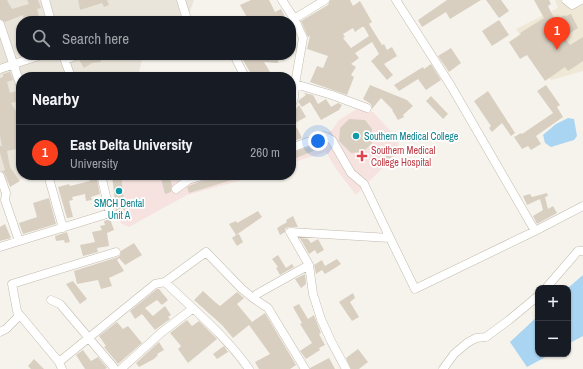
<!DOCTYPE html>
<html lang="en">
<head>
<meta charset="utf-8">
<style>
  body { margin:0; font-family:"Archivo Narrow",sans-serif; background:#20242c; color:#f1f3f6 }
  .controls { position:absolute; right:12px; bottom:12px; display:grid; overflow:hidden; border-radius:8px; box-shadow:0 1px 3px #0004 }
  .controls button { width:36px; height:36px; display:grid; place-items:center; padding:0; border:0; border-bottom:1px solid #363941; background:#171b24; color:#f1f3f6; font:20px sans-serif }
  .you { position:absolute; left:318px; top:141px; width:14px; height:14px; margin:-10px; border:3px solid #fff; border-radius:50%; background:#1a73e8; box-shadow:0 0 0 6px #1a73e833 }
  .badge { display:grid; place-items:center; width:26px; height:26px; border-radius:50%; background:#fc3f1d; color:#fff; font-size:13px; font-weight:700 }
  .pin { position:absolute; translate:-50% -33px; filter:drop-shadow(0 1px 2px #0008) }
  .pin::after { content:''; position:absolute; top:21px; width:14px; height:12px; background:inherit; clip-path:polygon(0 0,100% 0,50% 100%) }
  .list { margin:0; padding:0; list-style:none }
  h2 { display:flex; justify-content:space-between; align-items:center; height:52px; margin:0; padding:0 16px; font-size:17px }
  h2 small { font-size:13px; font-weight:400; color:#9ea1a6 }
  .list li { display:grid; grid-template-columns:26px 1fr auto; gap:12px; align-items:center; box-sizing:border-box; height:56px; padding:0 16px; border-top:1px solid #363941 }
  .list b { display:block; font-size:15px; white-space:nowrap }
  .list p { margin:0; font-size:13px; white-space:nowrap; color:#9ea1a6 }
  .list em { font-size:13px; font-style:normal; color:#9ea1a6 }
  .icon { flex:none; width:22px; height:22px; fill:none; stroke:currentColor; stroke-width:2; stroke-linecap:round; stroke-linejoin:round }
  .map { position:relative; flex:none; width:583px; height:369px; overflow:hidden }
  .search { position:absolute; background:#171b24; box-shadow:0 1px 3px #0004; left:16px; top:16px; width:280px; height:44px; display:flex; align-items:center; gap:10px; box-sizing:border-box; padding:0 14px; border-radius:16px; color:#9ea1a6; font-size:15px }
  .panel { position:absolute; background:#171b24; box-shadow:0 1px 3px #0004; left:16px; top:72px; width:280px; height:108px; border-radius:16px }
  .map>svg:first-child { display:block }
</style>
</head>
<body>
<div class="map">
<svg width="583" height="369" viewBox="0 0 583 369">
  <rect width="100%" height="100%" fill="#f6f3ec"/>
  <path fill="#eae5da" d="M0,0H194L187,19L183,21H21V55H143L138,77H21V175H36L0,185Z"/>
  <path fill="#efe8d6" d="M555,0H583V71L551,80L516,29L558,8Z"/>
  <path fill="#f6e3e0" d="M357,109L373,112L398,139L399,151L356,195L336,169L326,152L291,163V145L331,131L339,120Z
    M114,175H261L187,195L129,227L122,224L115,214Z"/>
  <path fill="#a9d4f2" d="M568,118L574,119L577,136L574,140L551,147L545,143L543,135L556,124Z
    M583,275V336L568,344V288Z
    M538,316V354H551L527,367L510,342Z"/>
  <path fill="#d8cfc1" fill-rule="evenodd" d="M0,0H7L12,9L29,4L27,0H38L41,8L37,9L40,21H24L23,15L5,22L0,19Z
    M78,0H107L109,5L104,7L102,3L80,10Z
    M251,0H269L275,12L281,9L285,17L281,19L282,21H249L240,5Z
    M330,0H350L353,6L360,1L372,22L369,24L382,45L384,44L387,50L392,47L397,56L384,64L393,75L387,80L371,61L379,54L372,42L355,53L359,58L351,64L356,67L351,75L354,77L347,95L310,82L317,66L323,68L328,56L307,49L310,36L308,37L301,21L328,5ZM362,27H364L369,36L351,48L343,38L345,37L343,34L353,28L355,32Z
    M447,0H481L450,19L446,12L422,27L418,20Z
    M486,0H501L509,11L499,18Z
    M534,0H549L551,4L548,6L555,20L565,15L566,16L571,14L578,28L564,37L570,45L583,37V61L568,71L565,67L545,81L527,55L520,59L509,42L521,34L520,33L544,18Z
    M499,20L509,35L492,46L482,31Z
    M451,48L461,63L449,72L438,56Z
    M86,55H89L90,57L100,55L101,62L92,63L84,68L79,60Z
    M240,55H279L278,63L264,62L270,72L262,77H253Z
    M431,64L441,80L426,90L418,79L399,91L394,85L423,67L424,69Z
    M10,72L13,80L7,82L10,93L17,91L21,94V101L11,103L21,119V133L19,134L21,148L7,151L10,167L20,181L10,187L5,174L2,171L5,170L0,153V146H2L0,136V78L3,77V74Z
    M370,85L407,100L413,106L403,115L404,117L398,120L392,110H393L381,98L372,109L371,104L363,99Z
    M546,85L560,105L557,107L563,117L536,136L541,144L531,150L528,146L522,149L514,137L521,133L522,134L553,113L537,91Z
    M488,91L515,133L511,136L502,123L492,132L489,128L491,126L474,101Z
    M304,93L313,95L318,104L326,99L331,107L338,103L342,105L339,110L321,120L310,102L302,107L298,102L299,100L306,95Z
    M431,96L448,114L443,119L426,101Z
    M299,105L306,117L295,123L291,117V111L295,110Z
    M349,119L365,120L372,129V143L363,152L351,153L339,141L340,128Z
    M297,128L302,138L294,141L291,134V131Z
    M324,142L326,146L291,160V153Z
    M385,145L394,154L387,161L378,152Z
    M91,175H96L100,194L91,197L92,200L86,201L85,194L72,197L73,200L69,201L73,217L67,218L58,187L69,184L70,186L90,181V179L92,178Z
    M112,175H121L125,210L116,211Z
    M160,175H169L172,185L171,189V192L165,194Z
    M219,175H245V176L189,193L187,187L191,185Z
    M547,193L548,196L545,197L548,209L553,206L557,213L537,224L533,216L543,210L540,199L527,205L523,196L530,194L532,197Z
    M49,198L56,224L23,234L19,223L37,217L33,203Z
    M258,211L262,217L236,235L239,234L243,242L237,246L232,238L236,235L229,224L236,221L237,223Z
    M293,216L298,227H288L285,229V232L280,235L277,228L287,222L286,220Z
    M110,219L114,230L107,233L109,246L97,248L98,252L83,256L80,245L95,242L92,232L102,230L100,226L105,225L104,221Z
    M5,224L11,238L0,241V227Z
    M67,232L70,242L65,243L64,240L56,241L55,236Z
    M300,238L308,239L311,243L318,239L324,250L317,254L315,250L309,254Z
    M134,243L142,255L125,265L119,258L117,260L124,271L109,278L112,286L101,289L98,280L77,284L74,271L118,257L120,255L121,251Z
    M278,255L286,268L292,264L294,267L280,275L276,268L278,267L272,259Z
    M337,259L341,264L335,268L325,274L322,270L316,274L314,265L322,260L325,266Z
    M305,274L306,284L301,288L295,279Z
    M73,281L87,299L80,304L66,284Z
    M157,289H159L168,300L162,305L157,300L145,308L153,316L165,306L171,315L168,317L170,319L155,330L142,314L135,319L130,311Z
    M203,291L215,302L220,306L237,292L244,298L237,304L252,322L265,313L296,365L290,369H259L255,362L270,354L249,325L233,338L222,325L194,300Z
    M353,293L355,298L350,302L359,317L352,321L339,302Z
    M299,304L308,319L314,315L321,333L319,334L325,345L319,348L320,350L306,359L300,351L312,343L300,324L302,323L293,307Z
    M187,320L192,326L199,321L217,339L188,363L178,349L181,346L170,333Z
    M117,322L123,329L128,326L142,343L118,364L104,347L106,346L99,336Z
    M159,342L164,350L157,354L158,355L154,359L139,367L136,363Z
    M224,346L228,352L217,359L213,354Z
    M358,349L368,362L359,369H351L346,358Z
    M83,350L91,361L98,357L107,368L105,369H85L76,355Z
    M329,358L335,369H310V368Z
    M34,359L44,369H31L28,366Z"/>
  <g fill="none" stroke-linecap="round" stroke-linejoin="round">
    <defs>
      <path id="minor" d="M45,0L51,21
        M181,0L187,19L189,21
        M282,0L295,20L303,38L295,84
        M396,0L451,86L535,231
        M566,0L572,5L581,0
        M294,19L325,0
        M0,24L21,87
        M63,55L71,77
        M233,55L235,57L245,77
        M65,60L77,55
        M0,69L41,55
        M291,106L294,98L295,84L332,95L367,108
        M291,148L324,136L332,140L351,173L364,184L390,238
        M48,175L63,228
        M0,176L6,193L5,200L19,241
        M176,189L188,180L205,175
        M0,247L110,213L101,175
        M165,282L206,252L242,289L253,298L268,308L305,369
        M546,288L578,251H583
        M253,298L257,294L309,265
        M51,300L60,304L115,369
        M18,316L12,284L116,252
        M0,332L6,329L20,315L59,362
        M62,369L59,362L155,284L165,282C194,310 226,336 249,369
        M121,369L162,332L192,309
        M346,369L331,341L321,319L313,294L309,265L290,232L390,238L415,289L535,231L583,206
        M443,369L454,354L467,343L476,338L486,337L509,320L538,296"/>
    </defs>
    <use href="#minor" stroke="#c2bbae" stroke-width="9"/>
    <use href="#minor" stroke="#fff" stroke-width="8"/>
  </g>
  <g fill="#0f9aa8" stroke="#fff" stroke-width="1.5">
    <circle cx="356" cy="136" r="4"/>
    <circle cx="119" cy="191" r="4"/>
  </g>
  <path fill="#e0444e" stroke="#fff" stroke-width="1.5" d="M360 150h4v4h4v4h-4v4h-4v-4h-4v-4h4z"/>
  <g text-anchor="middle" dominant-baseline="central" stroke-width="3.5" stroke-linejoin="round" paint-order="stroke">
    <g font-size="10" fill="#0d838f" stroke="#fff" text-anchor="start">
      <text x="364" y="136">Southern Medical College</text>
      <text x="119" y="203" text-anchor="middle">SMCH Dental<tspan x="119" dy="12">Unit A</tspan></text>
    </g>
    <g font-size="10" fill="#be3a42" stroke="#fff" text-anchor="start">
      <text x="371" y="150">Southern Medical<tspan x="371" dy="12">College Hospital</tspan></text>
    </g>
  </g>
</svg>
<div class="controls">
<button>+</button>
<button>−</button>
</div>
<div class="you"></div>
<div class="pin badge" style="left:557px;top:50px">1</div>
<div class="search"><svg class="icon" aria-label="search" viewBox="0 0 24 24"><circle cx="10" cy="10" r="6"/><path d="M15 15l6 6"/></svg>Search here</div>
<section class="panel">
<h2>Nearby<small></small></h2>
<ul class="list">
<li><span class="badge">1</span><div><b>East Delta University</b><p>University</p></div><em>260 m</em></li>
</ul>
</section>
</div>
</body>
</html>
